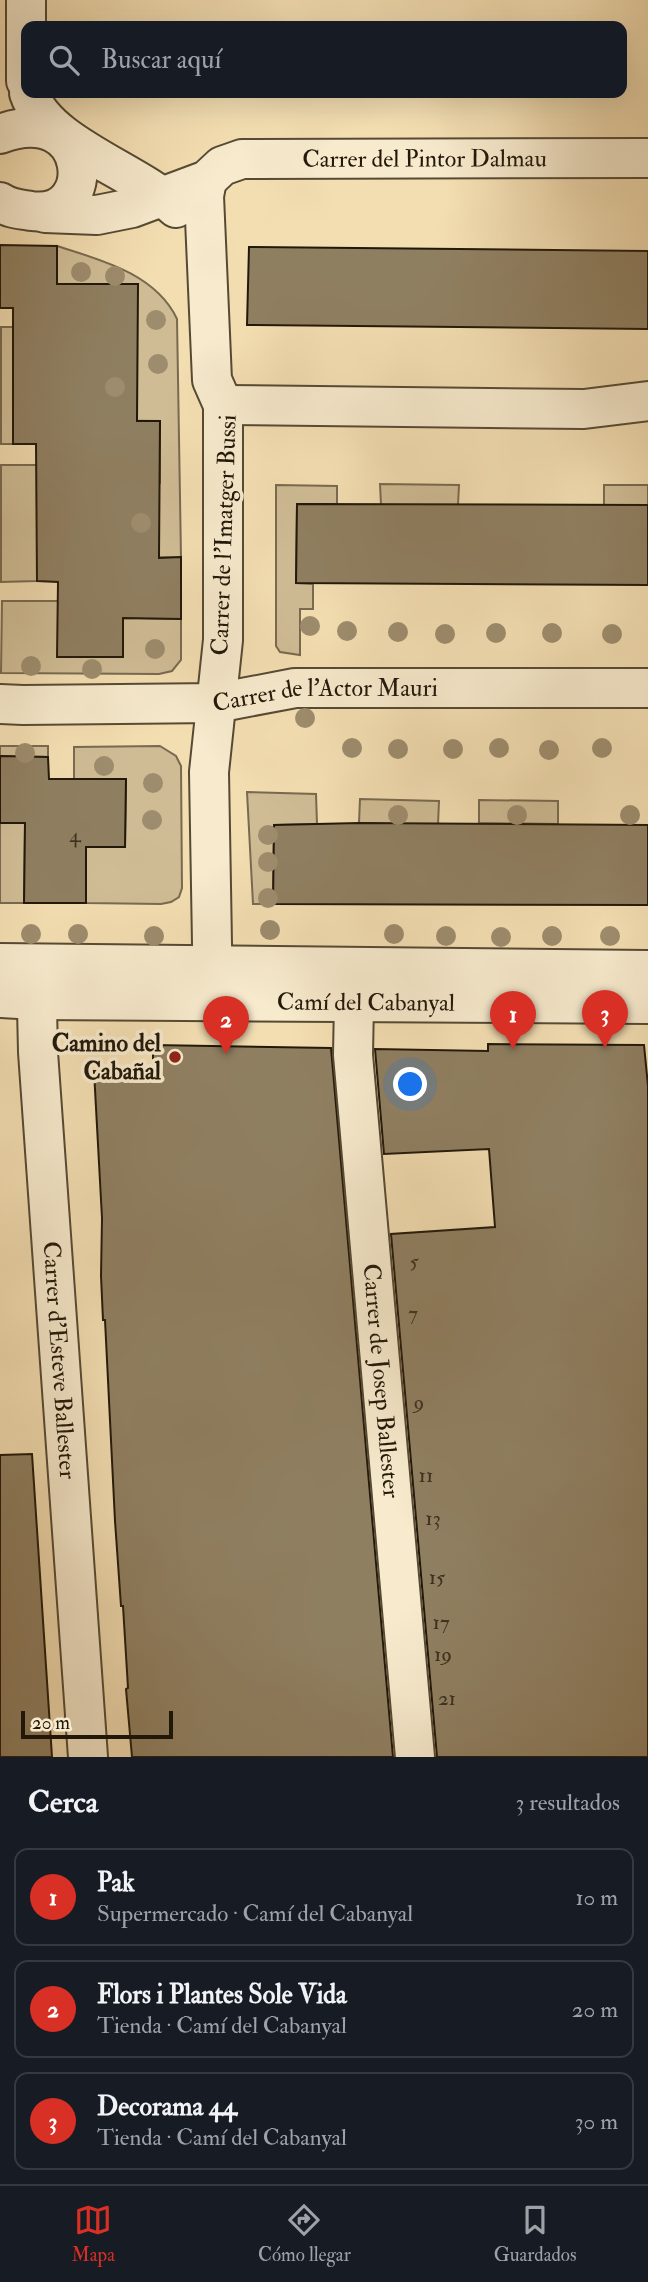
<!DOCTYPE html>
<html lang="es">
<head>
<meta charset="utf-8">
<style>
  body { margin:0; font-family:"IM FELL Double Pica",serif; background:#242831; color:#f1f3f6 }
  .scale { position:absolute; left:21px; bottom:18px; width:152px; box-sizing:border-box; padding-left:7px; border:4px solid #22180a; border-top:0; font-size:19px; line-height:24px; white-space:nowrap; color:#22180a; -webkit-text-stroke:5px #f7eacd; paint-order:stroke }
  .you { position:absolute; left:411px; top:1085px; width:24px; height:24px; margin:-18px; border:5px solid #fff; border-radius:50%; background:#1a73e8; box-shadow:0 0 0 10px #1a73e833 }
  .badge { display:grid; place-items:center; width:46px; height:46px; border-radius:50%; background:#d93025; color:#fff; font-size:23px; font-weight:700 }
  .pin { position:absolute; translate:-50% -58px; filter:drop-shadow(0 2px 4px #0008) }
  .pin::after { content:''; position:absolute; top:37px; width:24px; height:21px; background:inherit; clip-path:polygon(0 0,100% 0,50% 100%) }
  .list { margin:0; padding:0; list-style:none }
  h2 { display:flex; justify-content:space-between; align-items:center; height:91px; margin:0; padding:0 28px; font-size:30px }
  h2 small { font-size:23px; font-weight:400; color:#9ea1a6 }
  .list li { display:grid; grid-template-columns:46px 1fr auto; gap:21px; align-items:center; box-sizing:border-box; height:98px; margin:0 14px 14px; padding:0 14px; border:2px solid #363941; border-radius:14px }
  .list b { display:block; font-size:26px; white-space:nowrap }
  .list p { margin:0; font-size:23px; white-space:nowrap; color:#9ea1a6 }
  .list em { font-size:23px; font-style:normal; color:#9ea1a6 }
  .icon { flex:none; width:38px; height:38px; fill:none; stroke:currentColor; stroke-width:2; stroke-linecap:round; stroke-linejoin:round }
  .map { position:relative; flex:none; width:648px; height:1757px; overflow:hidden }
  .search { position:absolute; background:#171b24; box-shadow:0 7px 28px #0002; left:21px; right:21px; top:21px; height:77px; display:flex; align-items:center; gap:18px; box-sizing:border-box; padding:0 24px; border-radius:14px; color:#9ea1a6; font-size:26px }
  .sheet { height:427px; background:#171b24 }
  nav { display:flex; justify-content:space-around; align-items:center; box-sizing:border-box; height:98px; border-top:2px solid #363941; background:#171b24; font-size:19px; color:#9ea1a6 }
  nav a { display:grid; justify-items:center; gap:4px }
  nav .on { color:#d93025 }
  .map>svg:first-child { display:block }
</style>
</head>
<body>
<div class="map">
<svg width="648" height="1757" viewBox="0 0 648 1757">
  <rect width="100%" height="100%" fill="#f3deb2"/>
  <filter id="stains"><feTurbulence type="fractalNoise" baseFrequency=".00286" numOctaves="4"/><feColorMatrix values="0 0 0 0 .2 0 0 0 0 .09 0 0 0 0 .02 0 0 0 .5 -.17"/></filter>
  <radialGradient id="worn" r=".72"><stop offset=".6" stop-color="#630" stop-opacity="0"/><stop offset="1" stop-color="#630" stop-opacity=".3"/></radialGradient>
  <path fill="#cfbc95" stroke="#786a50" stroke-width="2" d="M57,246C101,260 156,274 177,319L181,557L101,558L102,483H160V421L80,420L138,284H57Z
    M1,327H13V444H1Z
    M1,465H37V581L1,582Z
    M380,484L459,485L458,505H381Z
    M276,485L337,486V504H297L296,583L313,584V609H300V655L280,652L276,646Z
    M604,485H648V505H604Z
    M2,601H58V657H123V618L181,619V660L172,671L159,674L1,673Z
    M0,746H48V757L0,756Z
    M160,746L176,756L181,766L182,888L179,897L171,902L161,904L86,903V847H125L126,780L74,779V747Z
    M247,792L316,794L317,824L274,825L273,904H253Z
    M360,799L439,801L438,825L359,823Z
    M479,800L558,801V824L479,823Z
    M0,823H25L24,903H0Z"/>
  <path fill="#8f7f61" stroke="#22180a" stroke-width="2" d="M0,245L57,246V284H138L137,421H160L159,558L181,557V619L123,618V657H57L58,582L37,581L36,444H13V308H0Z
    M249,247L648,251V329L247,325Z
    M297,504L648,505V585L296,583Z
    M0,756L48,757L49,779H126L125,847H86V903H24L25,823H0Z
    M359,823L648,825V905L273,904L274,825Z
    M488,1044L644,1045L648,1086V1757H437L391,1234L495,1227L489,1149L384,1154L375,1049L488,1051Z
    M153,1045L331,1048L393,1757H132L126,1689L128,1688L123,1606H121L115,1521L105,1320H103L101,1276L102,1218L94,1071H153Z
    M32,1454L52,1757H0V1455Z"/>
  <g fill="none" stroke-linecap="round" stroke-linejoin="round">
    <defs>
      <g id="minor">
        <path d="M26,0V81"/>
        <path d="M29,93C46,144 136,171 176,208"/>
        <path d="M0,134C93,100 101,221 31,211C19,209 10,209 0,202"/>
        <path d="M207,180L204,196L212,380L223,405V640L209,772L213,1001"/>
        <path id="s1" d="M45,213L97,215L132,208L207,180L222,166L242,159L648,158"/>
        <path d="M223,405L584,409L648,401"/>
        <path id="s2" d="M0,704L23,705L216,703L295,688H648"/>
        <path d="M0,963L648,970"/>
        <path id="s3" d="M36,964L38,1052L88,1757"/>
        <path id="s4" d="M0,998L37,1000L648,1004"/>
        <path id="s5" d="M354,1002L353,1055L415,1757"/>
      </g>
    </defs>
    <use href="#minor" stroke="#564a34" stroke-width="42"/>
    <use href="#minor" stroke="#f7eacd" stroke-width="38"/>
  </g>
  <g fill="#9d8c6d">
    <circle cx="81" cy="272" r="10"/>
    <circle cx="115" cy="276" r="10"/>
    <circle cx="156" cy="320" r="10"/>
    <circle cx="158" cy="364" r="10"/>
    <circle cx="115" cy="387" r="10"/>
    <circle cx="141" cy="523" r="10"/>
    <circle cx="310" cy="626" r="10"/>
    <circle cx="347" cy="631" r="10"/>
    <circle cx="398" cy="632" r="10"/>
    <circle cx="496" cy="633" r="10"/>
    <circle cx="552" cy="633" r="10"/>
    <circle cx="445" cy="634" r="10"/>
    <circle cx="612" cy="634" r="10"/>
    <circle cx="155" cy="649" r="10"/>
    <circle cx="31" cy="666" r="10"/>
    <circle cx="92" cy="669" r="10"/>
    <circle cx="305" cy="718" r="10"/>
    <circle cx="352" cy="748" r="10"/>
    <circle cx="499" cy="748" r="10"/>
    <circle cx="602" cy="748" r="10"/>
    <circle cx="398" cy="749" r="10"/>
    <circle cx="453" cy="749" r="10"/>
    <circle cx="549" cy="750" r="10"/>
    <circle cx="25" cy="753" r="10"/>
    <circle cx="104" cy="766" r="10"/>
    <circle cx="153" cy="783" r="10"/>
    <circle cx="398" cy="815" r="10"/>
    <circle cx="517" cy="815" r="10"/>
    <circle cx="630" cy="815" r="10"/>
    <circle cx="152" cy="820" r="10"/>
    <circle cx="268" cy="835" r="10"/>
    <circle cx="268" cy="862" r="10"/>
    <circle cx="268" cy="898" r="10"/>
    <circle cx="270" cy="930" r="10"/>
    <circle cx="31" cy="934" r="10"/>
    <circle cx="78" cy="934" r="10"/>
    <circle cx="394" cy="934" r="10"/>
    <circle cx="154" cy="936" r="10"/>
    <circle cx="446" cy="936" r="10"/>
    <circle cx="552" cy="936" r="10"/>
    <circle cx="610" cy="936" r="10"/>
    <circle cx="501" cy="937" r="10"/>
  </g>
  <circle fill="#8f2418" stroke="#f7eacd" stroke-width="2.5" cx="175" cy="1057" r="7"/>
  <g text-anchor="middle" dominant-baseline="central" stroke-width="7" stroke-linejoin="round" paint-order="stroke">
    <g font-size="21" fill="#3d3220">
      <text x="75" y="835">4</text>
      <text x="414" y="1261">5</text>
      <text x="413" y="1313">7</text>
      <text x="419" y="1402">9</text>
      <text x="426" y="1475">11</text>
      <text x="433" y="1518">13</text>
      <text x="437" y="1577">15</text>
      <text x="441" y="1622">17</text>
      <text x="443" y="1654">19</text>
      <text x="447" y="1698">21</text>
    </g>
    <g font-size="24" fill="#22180a" stroke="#f7eacd">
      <text stroke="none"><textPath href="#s1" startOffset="392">Carrer del Pintor Dalmau</textPath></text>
      <text transform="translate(224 535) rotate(-88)">Carrer de l'Imatger Bussi</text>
      <text stroke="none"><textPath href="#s2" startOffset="326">Carrer de l'Actor Mauri</textPath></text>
      <text stroke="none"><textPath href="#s4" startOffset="366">Camí del Cabanyal</textPath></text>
      <text stroke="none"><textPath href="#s3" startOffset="397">Carrer d'Esteve Ballester</textPath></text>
      <text stroke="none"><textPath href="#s5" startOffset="380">Carrer de Josep Ballester</textPath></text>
    </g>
    <g font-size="24" font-weight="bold" fill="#22180a" stroke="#f7eacd" text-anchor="end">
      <text x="161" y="1043">Camino del<tspan x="161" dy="28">Cabañal</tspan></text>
    </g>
  </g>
  <rect width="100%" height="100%" filter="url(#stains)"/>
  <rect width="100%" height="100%" fill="url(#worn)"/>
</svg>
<div class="scale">20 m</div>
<div class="you"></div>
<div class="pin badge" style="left:513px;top:1049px">1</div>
<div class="pin badge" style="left:226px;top:1054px">2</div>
<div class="pin badge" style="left:605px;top:1048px">3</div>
<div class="search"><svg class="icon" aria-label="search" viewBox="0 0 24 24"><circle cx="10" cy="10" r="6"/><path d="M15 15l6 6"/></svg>Buscar aquí</div>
</div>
<section class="sheet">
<h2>Cerca<small>3 resultados</small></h2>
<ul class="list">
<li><span class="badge">1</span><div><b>Pak</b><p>Supermercado · Camí del Cabanyal</p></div><em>10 m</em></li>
<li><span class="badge">2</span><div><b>Flors i Plantes Sole Vida</b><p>Tienda · Camí del Cabanyal</p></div><em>20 m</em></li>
<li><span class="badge">3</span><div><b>Decorama 44</b><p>Tienda · Camí del Cabanyal</p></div><em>30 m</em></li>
</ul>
</section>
<nav>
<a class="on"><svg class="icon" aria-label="map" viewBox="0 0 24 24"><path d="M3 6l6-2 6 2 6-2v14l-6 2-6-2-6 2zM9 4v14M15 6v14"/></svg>Mapa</a>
<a><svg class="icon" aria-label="directions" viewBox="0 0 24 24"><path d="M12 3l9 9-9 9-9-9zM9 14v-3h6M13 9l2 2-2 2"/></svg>Cómo llegar</a>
<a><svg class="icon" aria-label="saved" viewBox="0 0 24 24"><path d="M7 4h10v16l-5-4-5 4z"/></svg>Guardados</a>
</nav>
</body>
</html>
